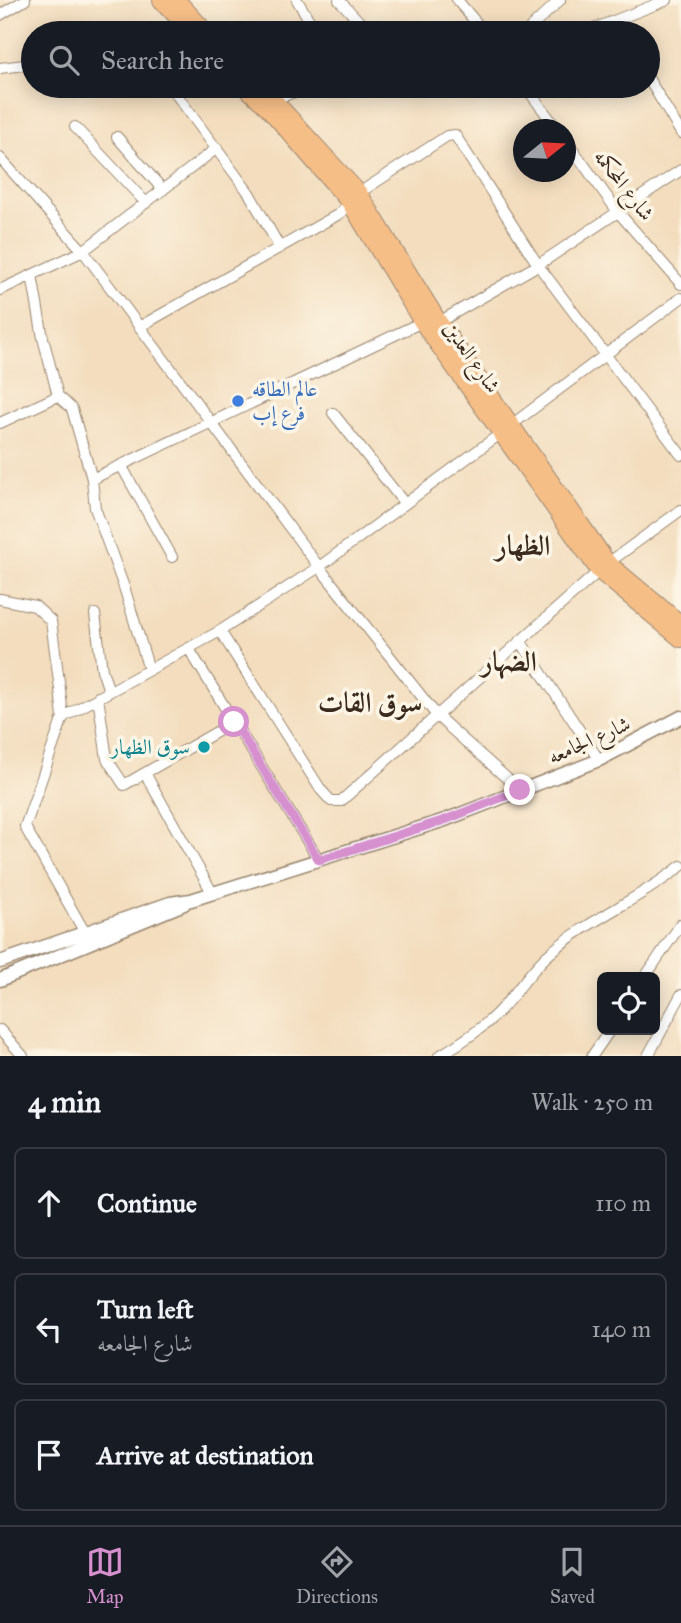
<!DOCTYPE html>
<html lang="en">
<head>
<meta charset="utf-8">
<style>
  body { margin:0; font-family:"IM FELL Great Primer",Amiri,serif; background:#20242c; color:#f1f3f6 }
  .controls { position:absolute; right:21px; bottom:21px; display:grid; overflow:hidden; border-radius:10px; box-shadow:0 4px 18px #0003 }
  .controls button { width:63px; height:63px; display:grid; place-items:center; padding:0; border:0; border-bottom:2px solid #363941; background:#171b24; color:#f1f3f6; font:35px sans-serif }
  .compass { position:absolute; left:513px; top:119px; width:63px; height:63px; border-radius:50%; background:#171b24; box-shadow:0 4px 18px #0003; rotate:72deg }
  .stop { position:absolute; width:21px; height:21px; margin:-16px; border:5px solid #d690ce; border-radius:50%; background:#fff }
  .stop.end { background:#d690ce; border-color:#fff; box-shadow:0 2px 7px #0008 }
  .list { margin:0; padding:0; list-style:none }
  h2 { display:flex; justify-content:space-between; align-items:center; height:91px; margin:0; padding:0 28px; font-size:30px }
  h2 small { font-size:23px; font-weight:400; color:#9ea1a6 }
  .list li { display:grid; grid-template-columns:46px 1fr auto; gap:21px; align-items:center; box-sizing:border-box; height:112px; margin:0 14px 14px; padding:0 14px; border:2px solid #363941; border-radius:10px }
  .list b { display:block; font-size:26px; white-space:nowrap }
  .list p { margin:0; font-size:23px; white-space:nowrap; color:#9ea1a6 }
  .list em { font-size:23px; font-style:normal; color:#9ea1a6 }
  .icon { flex:none; width:38px; height:38px; fill:none; stroke:currentColor; stroke-width:2; stroke-linecap:round; stroke-linejoin:round }
  .map { position:relative; flex:none; width:681px; height:1056px; overflow:hidden }
  .search { position:absolute; background:#171b24; box-shadow:0 4px 18px #0003; left:21px; right:21px; top:21px; height:77px; display:flex; align-items:center; gap:18px; box-sizing:border-box; padding:0 24px; border-radius:38px; color:#9ea1a6; font-size:26px }
  .sheet { height:469px; background:#171b24 }
  nav { display:flex; justify-content:space-around; align-items:center; box-sizing:border-box; height:98px; border-top:2px solid #363941; background:#171b24; font-size:19px; color:#9ea1a6 }
  nav a { display:grid; justify-items:center; gap:4px }
  nav .on { color:#d690ce }
  .map>svg:first-child { display:block }
</style>
</head>
<body>
<div class="map">
<svg width="681" height="1056" viewBox="0 0 681 1056">
  <rect width="100%" height="100%" fill="#fcf5e5"/>
  <filter id="ink" filterUnits="userSpaceOnUse"><feTurbulence type="fractalNoise" baseFrequency=".0143" numOctaves="2"/><feDisplacementMap in="SourceGraphic" scale="14" xChannelSelector="R" yChannelSelector="G"/><feConvolveMatrix kernelMatrix="1 2 1 2 8 2 1 2 1" color-interpolation-filters="sRGB"/></filter>
  <filter id="wash" filterUnits="userSpaceOnUse"><feTurbulence type="fractalNoise" baseFrequency=".00686" numOctaves="4" result="noise"/><feDisplacementMap in="SourceGraphic" scale="28" xChannelSelector="R" yChannelSelector="G"/><feGaussianBlur stdDeviation="1.57" result="paint"/><feColorMatrix in="noise" values="0 0 0 0 0 0 0 0 0 0 0 0 0 0 0 0 0 1.4 0 .05"/><feComposite in="paint" operator="in"/></filter>
  <g filter="url(#wash)">
    <rect width="100%" height="100%" fill="#f3ddbe"/>
  </g>
  <g filter="url(#ink)">
    <g fill="none" stroke-linecap="round" stroke-linejoin="round">
      <defs>
        <path id="minor" d="M297,0L317,33
          M339,0L370,33
          M457,0L485,33
          M0,15L25,0
          M619,19L626,33
          M525,33L560,0
          M583,33L667,0
          M0,68L33,64
          M648,78L681,133
          M170,86L249,193L280,248
          M525,86L558,130
          M271,104L275,99L311,86
          M75,127L146,203
          M117,137L163,190
          M566,140L618,212L681,284
          M0,158L83,251L319,567L438,717L520,790
          M32,275L43,338L58,396L72,409L92,479L95,508L125,590L149,670
          M0,290L83,251L217,148
          M439,322L538,265L681,170
          M139,327L339,214L359,193L447,136L455,135L538,265L681,455
          M333,413L405,504
          M0,423L58,396
          M510,426L681,298
          M121,465L172,557
          M92,479L422,322
          M608,563L681,510
          M0,599L35,606L51,621L60,689L63,717L25,827L84,931
          M95,614L102,670L109,691
          M220,631L321,790L331,801H341L599,571
          M521,642L599,760
          M189,649L319,860
          M98,697L107,759L124,785L234,722
          M63,717L220,631L319,567L500,434
          M146,775L213,894
          M645,977L681,924
          M0,1030L23,1056
          M439,1056C462,1042 484,1028 502,1008C518,991 531,970 548,955C587,920 639,900 681,866
          M592,1056L610,1030
          M648,1056L681,995"/>
        <path id="tertiary" d="M0,962L170,903L191,900L445,820L599,760L681,717
          M0,980L184,904"/>
        <path id="primary" d="M161,0L192,33
          M177,0L207,33
          M244,86L268,108L350,203L422,322L599,571L681,639
          M261,86L359,193L439,322L608,563L681,624"/>
      </defs>
      <use href="#minor" stroke="#97846e" stroke-width="12"/>
      <use href="#tertiary" stroke="#97846e" stroke-width="15"/>
      <use href="#primary" stroke="#97846e" stroke-width="18"/>
      <use href="#minor" stroke="#fff" stroke-width="10"/>
      <use href="#tertiary" stroke="#fff" stroke-width="12"/>
      <use href="#primary" stroke="#f6be87" stroke-width="16"/>
    </g>
  </g>
  <g fill="none" stroke-linecap="round" stroke-linejoin="round" filter="url(#ink)">
    <path stroke="#d690ce" stroke-width="9" d="M234,722L319,860L445,820L520,790"/>
  </g>
  <circle fill="#3f7fe0" stroke="#fcf5e5" stroke-width="2.5" cx="238" cy="401" r="7"/>
  <circle fill="#0f9aa8" stroke="#fcf5e5" stroke-width="2.5" cx="204" cy="747" r="7"/>
  <g text-anchor="middle" dominant-baseline="central" stroke-width="7" stroke-linejoin="round" paint-order="stroke">
    <g font-size="21" fill="#3b2a1e" stroke="#fcf5e5">
      <text transform="translate(624 185) rotate(52)">شارع المحكمه</text>
      <text transform="translate(472 357) rotate(55)">شارع العدين</text>
      <text transform="translate(589 740) rotate(-24)">شارع الجامعه</text>
    </g>
    <g font-size="21" fill="#366cbe" stroke="#fcf5e5" text-anchor="start">
      <text x="252" y="389">عالم الطاقه<tspan x="252" dy="24">فرع إب</tspan></text>
    </g>
    <g font-size="21" fill="#0d838f" stroke="#fcf5e5" text-anchor="end">
      <text x="190" y="747">سوق الظهار</text>
    </g>
    <g font-size="28" font-weight="bold" fill="#3b2a1e" stroke="#fcf5e5">
      <text x="523" y="545">الظهار</text>
      <text x="509" y="661">الضهار</text>
      <text x="370" y="702">سوق القات</text>
    </g>
  </g>
</svg>
<div class="controls">
<button><svg class="icon" aria-label="locate" viewBox="0 0 24 24"><circle cx="12" cy="12" r="6"/><path d="M12 2v4M12 18v4M2 12h4M18 12h4"/></svg></button>
</div>
<svg class="compass" viewBox="-18 -18 36 36"><path d="M0-13l5 13h-10z" fill="#e53935"/><path d="M0 13l5-13h-10z" fill="#9ea1a6"/></svg>
<div class="stop" style="left:234px;top:722px"></div>
<div class="stop end" style="left:520px;top:790px"></div>
<div class="search"><svg class="icon" aria-label="search" viewBox="0 0 24 24"><circle cx="10" cy="10" r="6"/><path d="M15 15l6 6"/></svg>Search here</div>
</div>
<section class="sheet">
<h2>4 min<small>Walk · 250 m</small></h2>
<ul class="list">
<li><svg class="icon" aria-label="ahead" viewBox="0 0 24 24"><path d="M12 20V5M6 11l6-6 6 6"/></svg><div><b>Continue</b></div><em>110 m</em></li>
<li><svg class="icon" aria-label="left" viewBox="0 0 24 24"><path d="M17 20v-9H6M10 6l-5 5 5 5"/></svg><div><b>Turn left</b><p>شارع الجامعه</p></div><em>140 m</em></li>
<li><svg class="icon" aria-label="arrive" viewBox="0 0 24 24"><path d="M6 21V4h12l-3 4 3 4H6"/></svg><div><b>Arrive at destination</b></div></li>
</ul>
</section>
<nav>
<a class="on"><svg class="icon" aria-label="map" viewBox="0 0 24 24"><path d="M3 6l6-2 6 2 6-2v14l-6 2-6-2-6 2zM9 4v14M15 6v14"/></svg>Map</a>
<a><svg class="icon" aria-label="directions" viewBox="0 0 24 24"><path d="M12 3l9 9-9 9-9-9zM9 14v-3h6M13 9l2 2-2 2"/></svg>Directions</a>
<a><svg class="icon" aria-label="saved" viewBox="0 0 24 24"><path d="M7 4h10v16l-5-4-5 4z"/></svg>Saved</a>
</nav>
</body>
</html>
